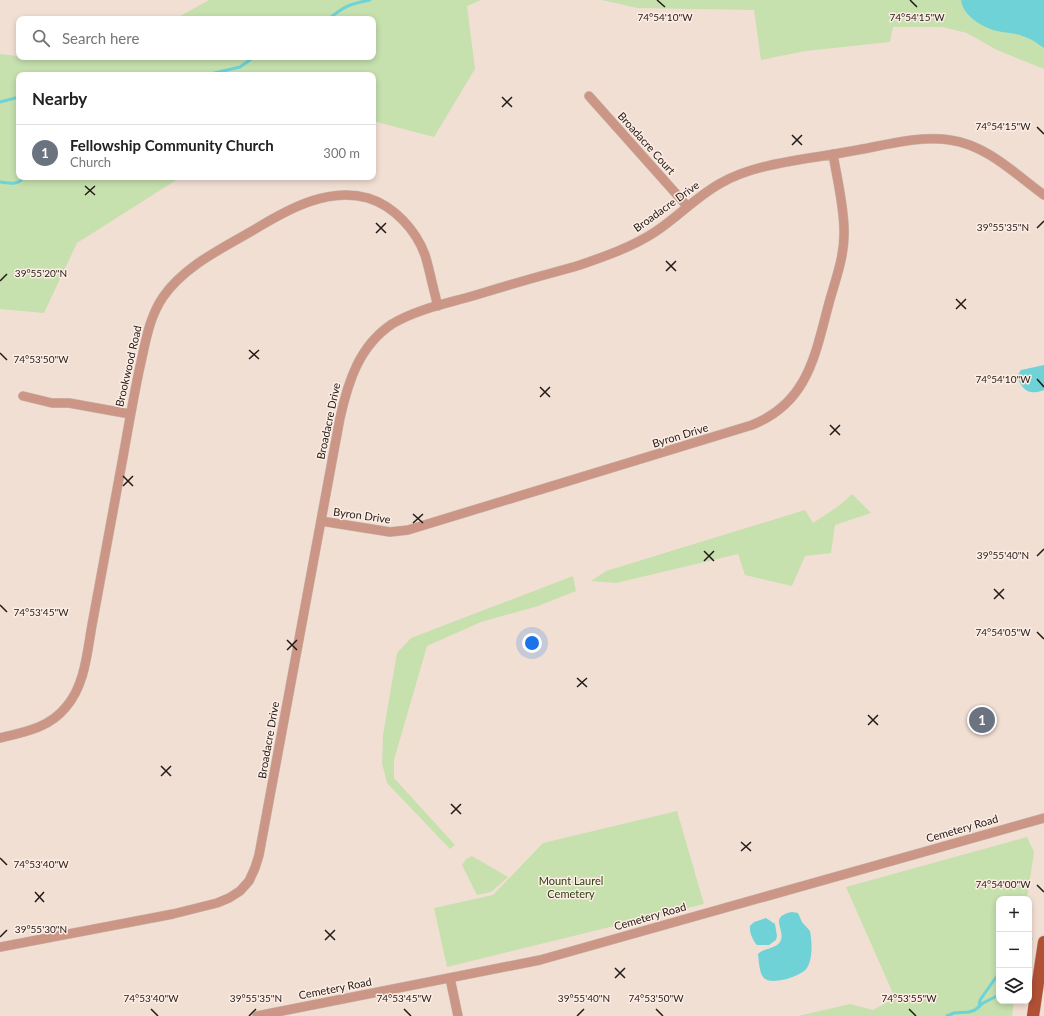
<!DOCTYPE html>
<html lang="en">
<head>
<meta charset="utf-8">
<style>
  body { margin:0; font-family:Lato,sans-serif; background:#f2f2f2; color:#222 }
  .controls { position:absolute; right:12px; bottom:12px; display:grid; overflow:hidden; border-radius:8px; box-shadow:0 2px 6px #0003 }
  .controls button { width:36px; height:36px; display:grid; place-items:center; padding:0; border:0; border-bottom:1px solid #e0e0e0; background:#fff; color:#222; font:20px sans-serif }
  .you { position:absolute; left:532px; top:643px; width:14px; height:14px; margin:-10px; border:3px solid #fff; border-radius:50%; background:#1a73e8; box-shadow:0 0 0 6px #1a73e833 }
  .badge { display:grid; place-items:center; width:26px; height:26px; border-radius:50%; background:#79771d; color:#fff; font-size:13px; font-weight:700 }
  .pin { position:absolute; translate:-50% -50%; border:2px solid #fff; box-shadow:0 1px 4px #0006 }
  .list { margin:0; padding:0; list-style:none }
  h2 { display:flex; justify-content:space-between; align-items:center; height:52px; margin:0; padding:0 16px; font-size:17px }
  h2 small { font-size:13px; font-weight:400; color:#767676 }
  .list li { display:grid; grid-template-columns:26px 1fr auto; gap:12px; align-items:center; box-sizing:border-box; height:56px; padding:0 16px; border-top:1px solid #e0e0e0 }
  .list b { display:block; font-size:15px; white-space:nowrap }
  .list p { margin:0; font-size:13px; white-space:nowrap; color:#767676 }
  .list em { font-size:13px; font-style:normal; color:#767676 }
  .icon { flex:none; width:22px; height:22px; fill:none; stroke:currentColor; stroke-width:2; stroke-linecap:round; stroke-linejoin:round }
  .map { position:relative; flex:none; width:1044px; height:1016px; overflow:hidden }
  .search { position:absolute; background:#fff; box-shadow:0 2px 6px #0003; left:16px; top:16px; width:360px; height:44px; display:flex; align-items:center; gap:10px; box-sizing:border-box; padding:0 14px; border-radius:8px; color:#767676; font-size:15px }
  .panel { position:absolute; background:#fff; box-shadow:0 2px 6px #0003; left:16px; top:72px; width:360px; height:108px; border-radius:8px }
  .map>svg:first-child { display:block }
</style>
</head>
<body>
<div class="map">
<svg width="1044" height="1016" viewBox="0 0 1044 1016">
  <rect width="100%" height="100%" fill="#f2dfd4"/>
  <path fill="#c6e0ae" d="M209,0H481L467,6L475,69L434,137L373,121V75H19V177H181L77,243L44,313L0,309V54L26,57H373V19H175Z
    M602,0H1044V69L997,50L967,33L942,27H893L890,42L805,51L761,60L754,10L637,8Z
    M852,494L871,513L835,525L831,553L805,556L792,586L745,575L738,554L616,583L591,581L606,571L805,510L813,523L840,505Z
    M573,576L576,591L538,606L481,622L427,646L394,760V778L455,845L450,849L387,783L382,763L383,735L397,653L411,638Z
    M677,811L704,904L447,967L434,908L493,895L543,843Z
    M1027,837L1034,852L1027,899H999V1001H1014L1012,1016H798L850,1004L873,1010L895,998L846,887Z
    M472,856L508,877L491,892L477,895L462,865L466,859Z"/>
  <path fill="#6ed2d6" d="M961,0H1044V48C1038,44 1032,39 1025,37C1016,33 1007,33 997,31C982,27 963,16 961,0Z
    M1044,365V390C1029,396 1022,390 1017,376L1021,370Z
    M792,912L798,913L802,922L810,931C812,942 813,958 807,968C802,976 771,986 764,978C759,973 759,961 758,954C764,948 775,949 780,942C787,930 767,917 792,912Z
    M766,918L775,924L777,936L776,940L769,945H757C753,941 749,932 750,926L754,922Z"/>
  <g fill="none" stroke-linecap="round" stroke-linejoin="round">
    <path stroke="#6ed2d6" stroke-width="3" d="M329,19C344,6 350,4 370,0
      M206,75L240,67L254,57
      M0,102L19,97
      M0,182C9,183 18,186 24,177
      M1029,941L1031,939
      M979,1007L980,1000L999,973
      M947,1016L954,1013L969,1012L975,1010L983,1003L999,995"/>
    <defs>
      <path id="street" d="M589,96L687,206
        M23,396L52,403H69L130,414
        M321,521L390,532L408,530L752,425C808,403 815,355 829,303C835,281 844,258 844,235C845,210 837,179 833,154
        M0,738C25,732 49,728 66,707C85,685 87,653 92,625C102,569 113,513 123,457C128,429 133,400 139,371C145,346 148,319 163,297C185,265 225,247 257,228C290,208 329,187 368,198C394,206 416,230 425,255C430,271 433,289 438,306
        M0,947L173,914L217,903L229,898L240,891L249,881L255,868L259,855L340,418C348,382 359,346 392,324C415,310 444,304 469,297C496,289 522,281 548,274C559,271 570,268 580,265C606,256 632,247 655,232C678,217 697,196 721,183C758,162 811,159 852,151C882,146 919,135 950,140C987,145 1015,174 1044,195
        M450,978L458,1016
        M257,1016L540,960L1044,818"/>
      <path id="primary" d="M1033,1016L1044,942"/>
    </defs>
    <use href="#street" stroke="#ccbcb2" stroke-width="10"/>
    <use href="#primary" stroke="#ccbcb2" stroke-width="13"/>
    <use href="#street" stroke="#cc9687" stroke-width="9"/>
    <use href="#primary" stroke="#b05136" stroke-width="12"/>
  </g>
  <path fill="none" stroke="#211a17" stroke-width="1.5" d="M657,0L665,7M910,0L917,7M502,97L512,107M502,107L512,97M1037,127L1044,134M792,135L802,145M792,145L802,135M85,186L95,195M85,195L95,186M376,223L386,233M1037,228L1044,221M376,233L386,223M666,261L676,271M666,271L676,261M0,281L7,274M956,299L966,309M956,309L966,299M249,350L259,359M0,353L7,360M249,359L259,350M1037,379L1044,387M540,387L550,397M540,397L550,387M830,425L840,435M830,435L840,425M123,476L133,486M123,486L133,476M413,514L423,523M413,523L423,514M704,551L714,561M1037,556L1044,549M704,561L714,551M994,589L1004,599M994,599L1004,589M0,605L7,612M1037,632L1044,639M287,640L297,650M287,650L297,640M577,678L587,687M577,687L587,678M868,715L878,725M868,725L878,715M161,766L171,776M161,776L171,766M451,804L461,814M451,814L461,804M741,842L751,851M741,851L751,842M0,858L7,865M1037,885L1044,892M35,892L44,902M35,902L44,892M325,930L335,940M0,937L7,930M325,940L335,930M615,968L625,978M615,978L625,968M151,1009L158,1016M404,1009L411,1016M656,1009L663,1016M909,1009L916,1016M249,1016L256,1009M577,1016L584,1009"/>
  <g text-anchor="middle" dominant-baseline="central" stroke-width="3" stroke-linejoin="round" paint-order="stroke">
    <g font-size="11" fill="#211a17" stroke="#fdede4">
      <text transform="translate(647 143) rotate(48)">Broadacre Court</text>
      <text transform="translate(666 206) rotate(-36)">Broadacre Drive</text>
      <text transform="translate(128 366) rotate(-77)">Brookwood Road</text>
      <text transform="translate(328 421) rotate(-78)">Broadacre Drive</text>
      <text transform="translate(680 435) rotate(-17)">Byron Drive</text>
      <text transform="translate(362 515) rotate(8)">Byron Drive</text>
      <text transform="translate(268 740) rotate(-80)">Broadacre Drive</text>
      <text transform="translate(962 828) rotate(-16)">Cemetery Road</text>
      <text transform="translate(650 916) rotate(-16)">Cemetery Road</text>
      <text transform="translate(335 988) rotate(-11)">Cemetery Road</text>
    </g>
    <g font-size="11" fill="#2b3f11" stroke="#fdede4">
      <text x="571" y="880">Mount Laurel<tspan x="571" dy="13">Cemetery</tspan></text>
    </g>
  </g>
  <g font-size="10" text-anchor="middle" fill="#211a17" stroke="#fdede4" stroke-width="3" stroke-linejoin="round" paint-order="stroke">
    <text x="665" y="21">74°54'10"W</text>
    <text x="917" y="21">74°54'15"W</text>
    <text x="1003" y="130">74°54'15"W</text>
    <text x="1003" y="231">39°55'35"N</text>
    <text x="41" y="277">39°55'20"N</text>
    <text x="41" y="363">74°53'50"W</text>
    <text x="1003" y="383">74°54'10"W</text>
    <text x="1003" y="559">39°55'40"N</text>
    <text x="41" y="616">74°53'45"W</text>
    <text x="1003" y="636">74°54'05"W</text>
    <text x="41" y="868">74°53'40"W</text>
    <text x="1003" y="888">74°54'00"W</text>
    <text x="41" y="933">39°55'30"N</text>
    <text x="584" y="1002">39°55'40"N</text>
    <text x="909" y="1002">74°53'55"W</text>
    <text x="151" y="1002">74°53'40"W</text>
    <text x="256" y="1002">39°55'35"N</text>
    <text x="404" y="1002">74°53'45"W</text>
    <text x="656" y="1002">74°53'50"W</text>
  </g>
</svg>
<div class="controls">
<button>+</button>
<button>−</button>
<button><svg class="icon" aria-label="layers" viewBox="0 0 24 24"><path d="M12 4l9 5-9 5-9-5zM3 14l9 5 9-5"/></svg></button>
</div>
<div class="you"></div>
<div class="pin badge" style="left:982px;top:720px;background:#6b7280">1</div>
<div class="search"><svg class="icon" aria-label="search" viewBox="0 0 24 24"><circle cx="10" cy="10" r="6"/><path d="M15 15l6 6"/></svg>Search here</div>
<section class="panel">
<h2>Nearby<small></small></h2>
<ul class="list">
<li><span class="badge" style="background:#6b7280">1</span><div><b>Fellowship Community Church</b><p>Church</p></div><em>300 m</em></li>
</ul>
</section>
</div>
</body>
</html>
